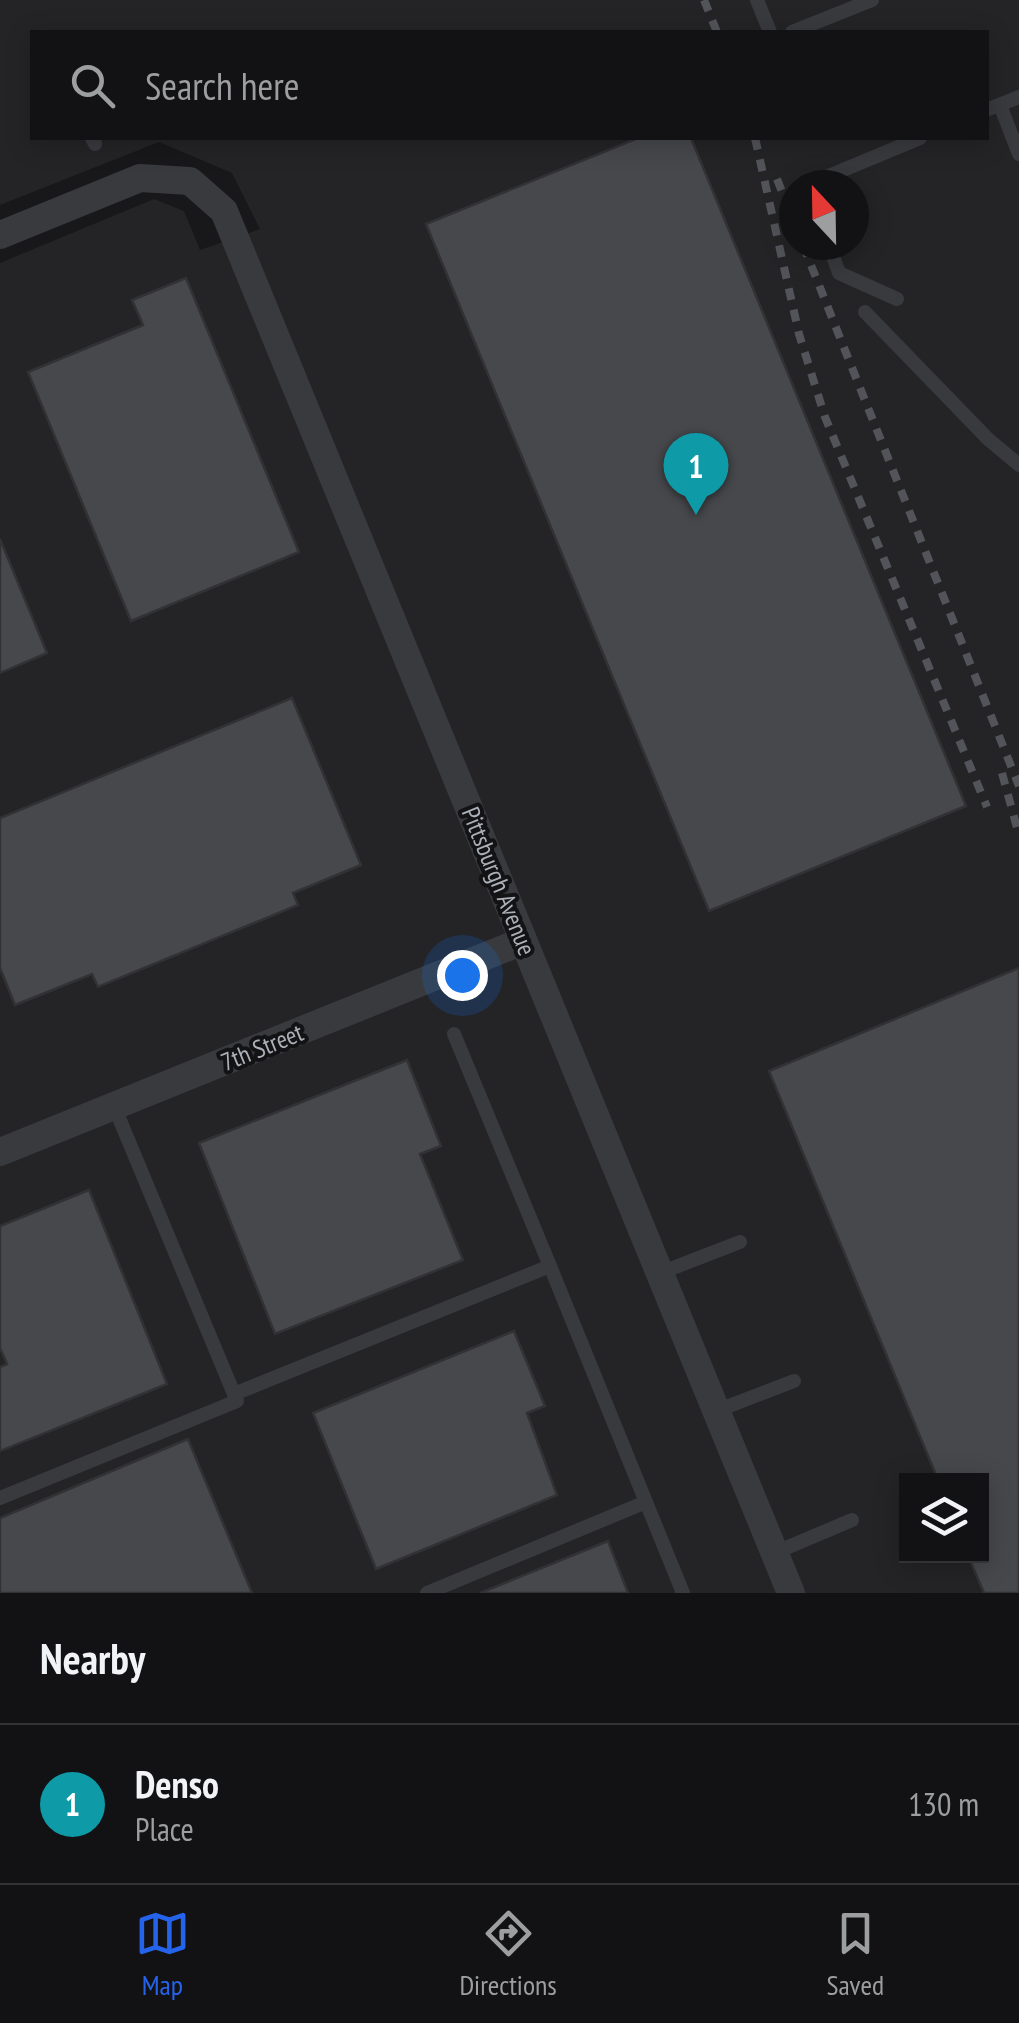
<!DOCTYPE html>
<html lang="en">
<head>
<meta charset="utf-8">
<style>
  body { margin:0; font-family:"PT Sans Narrow",sans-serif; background:#1b1b1d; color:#f1f3f6 }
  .controls { position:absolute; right:30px; bottom:30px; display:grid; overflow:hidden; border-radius:0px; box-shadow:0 5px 25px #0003 }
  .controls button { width:90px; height:90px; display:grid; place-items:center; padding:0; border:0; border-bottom:2px solid #313234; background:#121214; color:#f1f3f6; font:50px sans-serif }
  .compass { position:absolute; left:779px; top:170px; width:90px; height:90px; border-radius:50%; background:#121214; box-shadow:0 5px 25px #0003; rotate:338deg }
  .you { position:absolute; left:462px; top:975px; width:35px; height:35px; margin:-25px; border:8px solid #fff; border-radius:50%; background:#1a73e8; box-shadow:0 0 0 15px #1a73e833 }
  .badge { display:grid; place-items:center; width:65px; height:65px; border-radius:50%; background:#2563eb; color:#fff; font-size:32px; font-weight:700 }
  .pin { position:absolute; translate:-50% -82px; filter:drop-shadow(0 2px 5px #0008) }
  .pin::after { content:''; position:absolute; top:52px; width:35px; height:30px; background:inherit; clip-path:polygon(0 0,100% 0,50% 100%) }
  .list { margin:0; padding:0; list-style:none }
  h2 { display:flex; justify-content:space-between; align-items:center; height:130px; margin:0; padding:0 40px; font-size:42px }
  h2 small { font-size:32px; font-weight:400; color:#9c9ea0 }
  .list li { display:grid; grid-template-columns:65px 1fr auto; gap:30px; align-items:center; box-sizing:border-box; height:160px; padding:0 40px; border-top:2px solid #313234 }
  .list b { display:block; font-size:38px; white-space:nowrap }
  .list p { margin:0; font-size:32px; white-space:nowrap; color:#9c9ea0 }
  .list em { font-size:32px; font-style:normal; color:#9c9ea0 }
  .icon { flex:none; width:55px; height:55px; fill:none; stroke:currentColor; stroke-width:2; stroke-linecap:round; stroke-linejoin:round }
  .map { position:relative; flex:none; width:1019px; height:1593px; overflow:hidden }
  .search { position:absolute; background:#121214; box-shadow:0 5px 25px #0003; left:30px; right:30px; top:30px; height:110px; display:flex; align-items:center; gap:25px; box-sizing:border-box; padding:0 35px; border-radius:0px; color:#9c9ea0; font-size:38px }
  .sheet { height:290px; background:#121214 }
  nav { display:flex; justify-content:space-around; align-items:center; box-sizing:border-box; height:140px; border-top:2px solid #313234; background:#121214; font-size:28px; color:#9c9ea0 }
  nav a { display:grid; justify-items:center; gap:5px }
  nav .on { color:#2563eb }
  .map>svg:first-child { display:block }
</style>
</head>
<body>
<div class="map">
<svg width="1019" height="1593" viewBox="0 0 1019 1593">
  <rect width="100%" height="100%" fill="#18181a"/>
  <path fill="#242426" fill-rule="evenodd" d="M0,0H1019V1593H0V263L154,199L184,211L200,250L260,229L232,173L159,142L0,205ZM32,32H986V138H32ZM794,185H854V245H794ZM906,1480H982V1556H906Z"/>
  <path fill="#47484c" stroke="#323235" stroke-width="2.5" d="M638,138H691L966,806L709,911L426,224Z
    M186,278L299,552L131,621L28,372L143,325L132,300Z
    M0,539L47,653L0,673Z
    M292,698L361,865L293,893L298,905L98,987L92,974L15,1005L0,968V818Z
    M1019,968V1593H984L968,1556H982V1480H938L769,1071Z
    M407,1060L441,1146L420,1154L463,1260L275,1334L199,1143Z
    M89,1190L167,1384L0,1451V1367L7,1364L0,1348V1226Z
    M514,1331L545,1406L527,1413L557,1495L376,1569L313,1413Z
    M188,1439L252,1593H0V1518Z
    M608,1541L628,1593H480Z"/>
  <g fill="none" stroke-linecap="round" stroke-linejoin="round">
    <path stroke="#393a3e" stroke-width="14" d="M757,0L770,32
      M792,32L872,0
      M1000,105L1019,154
      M986,110L1019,97
      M92,138L95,144
      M807,185L920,138
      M829,245L839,273L897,299
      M865,312L988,439L1019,465
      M454,1034L550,1266
      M114,1106L234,1394L550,1266L683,1593
      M660,1273L740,1242
      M716,1411L794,1381
      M0,1498L237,1401
      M774,1553L852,1520
      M427,1593L646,1502"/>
    <path stroke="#393a3e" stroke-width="28" d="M0,235L140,178L190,181L224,211L791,1593
      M0,1152L523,941"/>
    <path stroke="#535459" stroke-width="8" stroke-dasharray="12 10" stroke-linecap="butt" d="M704,0L717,32
      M755,138L799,334L825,417L987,807
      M777,179L794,222
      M803,245L1019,786
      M1002,773L1019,835"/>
  </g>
  <g text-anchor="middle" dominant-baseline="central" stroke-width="8" stroke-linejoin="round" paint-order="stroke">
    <g font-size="25" fill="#acb0b8" stroke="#131315">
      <text transform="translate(499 881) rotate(68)">Pittsburgh Avenue</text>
      <text transform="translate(262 1047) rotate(-22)">7th Street</text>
    </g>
  </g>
</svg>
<div class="controls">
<button><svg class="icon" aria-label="layers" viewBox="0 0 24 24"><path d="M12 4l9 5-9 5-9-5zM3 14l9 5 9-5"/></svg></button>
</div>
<svg class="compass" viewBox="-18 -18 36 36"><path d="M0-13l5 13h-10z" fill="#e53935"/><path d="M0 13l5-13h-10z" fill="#9c9ea0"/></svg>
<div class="you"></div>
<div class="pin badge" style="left:696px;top:515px;background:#0f9aa8">1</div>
<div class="search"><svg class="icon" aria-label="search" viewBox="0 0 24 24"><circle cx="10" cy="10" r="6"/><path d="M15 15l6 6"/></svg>Search here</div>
</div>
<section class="sheet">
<h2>Nearby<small></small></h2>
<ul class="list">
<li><span class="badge" style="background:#0f9aa8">1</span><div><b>Denso</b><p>Place</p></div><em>130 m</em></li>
</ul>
</section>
<nav>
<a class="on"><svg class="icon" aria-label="map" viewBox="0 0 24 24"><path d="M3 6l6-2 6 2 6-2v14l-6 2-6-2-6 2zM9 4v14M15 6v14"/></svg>Map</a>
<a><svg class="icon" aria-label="directions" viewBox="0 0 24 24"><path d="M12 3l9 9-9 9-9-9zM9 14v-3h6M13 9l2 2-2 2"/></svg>Directions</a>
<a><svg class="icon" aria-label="saved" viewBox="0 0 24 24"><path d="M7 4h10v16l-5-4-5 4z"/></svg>Saved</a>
</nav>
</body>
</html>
